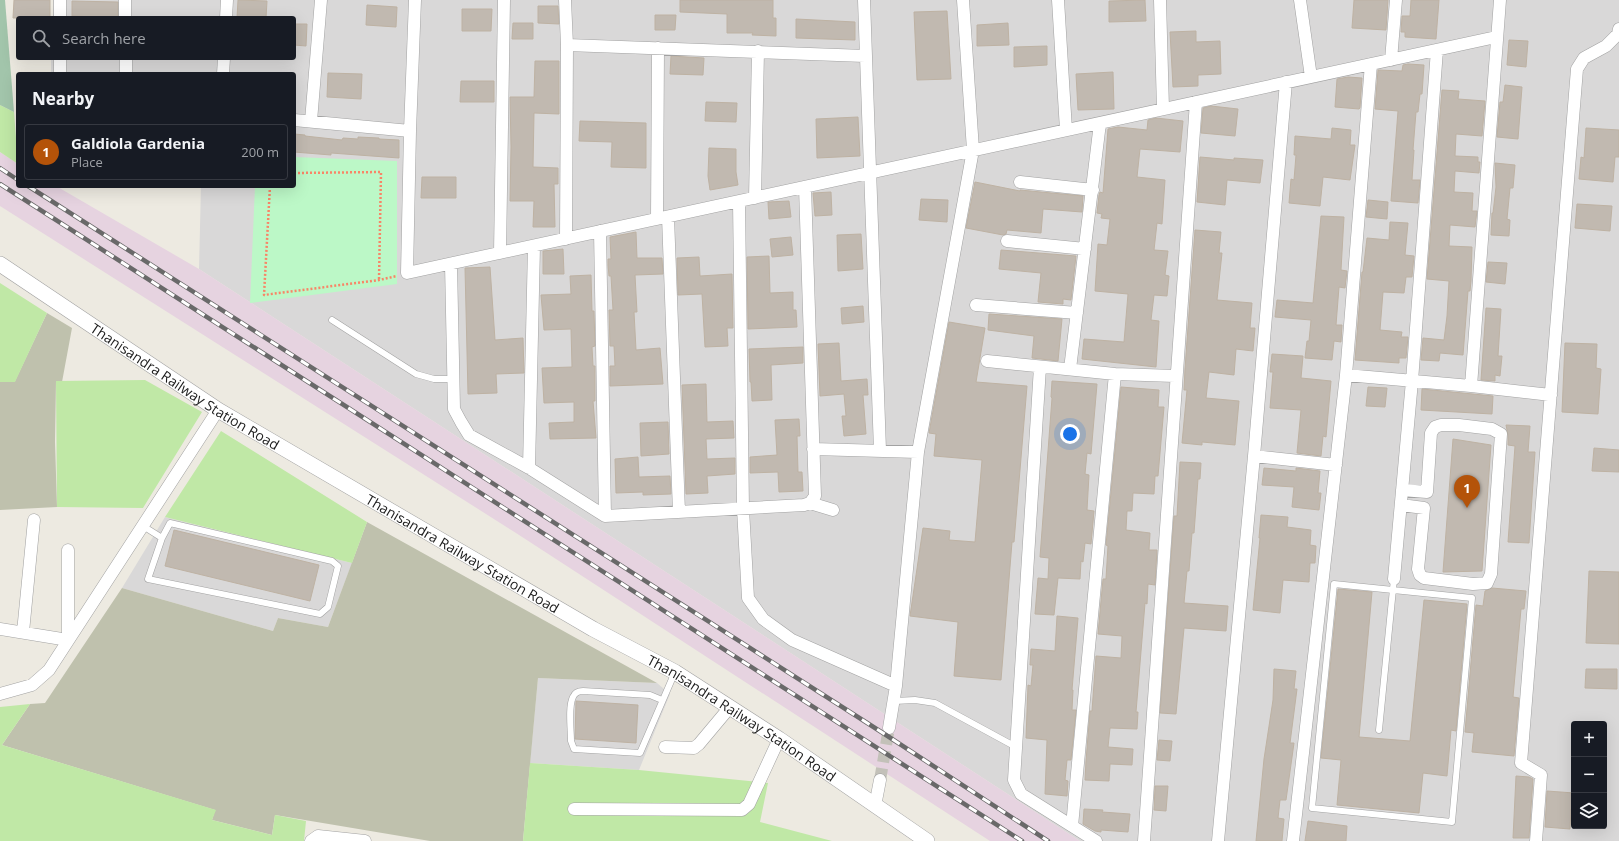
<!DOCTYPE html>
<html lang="en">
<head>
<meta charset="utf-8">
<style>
  body { margin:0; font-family:"Open Sans",sans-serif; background:#242831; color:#f1f3f6 }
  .controls { position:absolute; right:12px; bottom:12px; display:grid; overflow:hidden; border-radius:4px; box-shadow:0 4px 16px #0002 }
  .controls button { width:36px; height:36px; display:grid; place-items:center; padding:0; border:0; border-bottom:1px solid #363941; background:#171b24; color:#f1f3f6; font:20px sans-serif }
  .you { position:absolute; left:1070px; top:434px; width:14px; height:14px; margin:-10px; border:3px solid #fff; border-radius:50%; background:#1a73e8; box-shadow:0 0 0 6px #1a73e833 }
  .badge { display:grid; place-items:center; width:26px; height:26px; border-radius:50%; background:#b45309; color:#fff; font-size:13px; font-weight:700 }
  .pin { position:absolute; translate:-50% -33px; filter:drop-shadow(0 1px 2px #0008) }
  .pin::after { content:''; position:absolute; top:21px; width:14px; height:12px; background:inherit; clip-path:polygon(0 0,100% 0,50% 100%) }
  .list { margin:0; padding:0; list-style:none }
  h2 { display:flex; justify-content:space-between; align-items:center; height:52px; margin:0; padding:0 16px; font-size:17px }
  h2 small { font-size:13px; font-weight:400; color:#9ea1a6 }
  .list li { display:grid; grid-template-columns:26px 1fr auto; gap:12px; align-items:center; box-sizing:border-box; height:56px; margin:0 8px 8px; padding:0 8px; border:1px solid #363941; border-radius:4px }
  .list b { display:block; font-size:15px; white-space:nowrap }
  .list p { margin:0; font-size:13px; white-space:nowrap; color:#9ea1a6 }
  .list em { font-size:13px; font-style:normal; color:#9ea1a6 }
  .icon { flex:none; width:22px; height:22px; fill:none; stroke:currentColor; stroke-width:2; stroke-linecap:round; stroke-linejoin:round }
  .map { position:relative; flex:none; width:1619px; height:841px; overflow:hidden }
  .search { position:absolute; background:#171b24; box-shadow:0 4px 16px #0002; left:16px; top:16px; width:280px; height:44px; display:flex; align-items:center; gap:10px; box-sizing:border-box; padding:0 14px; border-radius:4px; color:#9ea1a6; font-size:15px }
  .panel { position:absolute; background:#171b24; box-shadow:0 4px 16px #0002; left:16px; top:72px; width:280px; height:116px; border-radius:4px }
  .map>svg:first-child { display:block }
</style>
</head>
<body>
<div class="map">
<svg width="1619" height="841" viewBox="0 0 1619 841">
  <rect width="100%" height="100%" fill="#edeae1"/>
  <path fill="#d9d8d8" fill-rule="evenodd" d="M53,0H1619V841H1080L199,269L201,186H294V74H51V58H294V18H53ZM1574,724H1604V826H1574Z
    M165,517L352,563L328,627L278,618L273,631L122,588Z
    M538,678L657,683L670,694L639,770L530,763Z"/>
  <path fill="#e6d3e0" d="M0,152L18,164V186H56L199,269L1080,841H990L516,533L0,206Z"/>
  <path fill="#bfc1ad" d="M47,313L72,328L62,382L56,381L55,442L57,507L0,510V382L15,381Z
    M367,522L657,683L538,678L523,841H430L275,815L272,835L212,820L215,810L2,745L30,704L45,703L122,588L273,631L278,618L328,627Z"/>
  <path fill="#c0e8a6" d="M0,105L14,112L18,164L0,152Z
    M0,283L47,313L15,382H0Z
    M145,380L202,412L143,508L57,507L56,381Z
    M221,431L367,522L352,563L165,517Z
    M30,704L2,745L216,810L212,820L272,835L275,815L306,821L304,841H0V707Z
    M530,763L639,770L768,783L760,822L832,841H523Z"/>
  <path fill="#a2c5ab" d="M0,0H5L14,112L0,105Z"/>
  <path fill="#bcf8c7" d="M294,157L397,161V284L250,303L255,186H294Z"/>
  <path fill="#c1b9b0" stroke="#beb2a3" d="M14,0H50V18H13Z
    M238,0L267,1L266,18H237Z
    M680,0H773V18H776V36L752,35L753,33H727V14L680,12Z
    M1145,0L1146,21L1109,22V1Z
    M1354,0H1388L1386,30L1352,28Z
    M1411,0H1439L1436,39L1405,37V32H1401L1402,16H1410Z
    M72,1L118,2V18L72,16Z
    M367,5L397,7L396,27L366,25Z
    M538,6H558L559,24L538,23Z
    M462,9H492L491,31H462Z
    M947,11L951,79L917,80L914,12Z
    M655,15H676L675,30H655Z
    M796,19L855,22V40L796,38Z
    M513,23H533V39H512Z
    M1008,23L1009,45L977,46V25Z
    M294,24H307L306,46L294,45Z
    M1196,31V42L1220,41L1221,74L1198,75V86L1173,87L1170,32Z
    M1509,40L1528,41L1526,67L1507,65Z
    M1047,46V65L1014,67V47Z
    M671,56L704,58L703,75L670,74Z
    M535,61H559V114L534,113L533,167L558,168V184H554L555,227H533L534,201H510L511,147L510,97H534Z
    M1408,64L1424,65L1422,94H1420L1418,112H1416L1413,150H1414L1412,180H1420L1418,203L1391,201L1398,111L1375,109L1378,70L1402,71L1403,65Z
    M1113,72L1114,109L1078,110L1076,74Z
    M328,73L362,74L361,99L327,97Z
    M1348,77L1362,78L1360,108L1359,109L1335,107L1337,79Z
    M461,81H494V102H460Z
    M1505,85L1522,87L1518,139L1497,137L1500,102H1503Z
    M1442,90L1459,91L1458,99L1485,101L1482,136L1456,134L1455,156L1478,157V162H1480L1479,173L1455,171L1454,192L1473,193L1472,211H1477L1475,227L1450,225L1449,246L1472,247L1471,281L1470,291H1468L1463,355L1440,353L1439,361L1421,360L1423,338L1444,340L1447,316L1449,281L1427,279Z
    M706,102L737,103L736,122L705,121Z
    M1211,106L1238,109L1235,136L1201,133L1203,108Z
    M858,117L860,156L817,158L816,119Z
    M1156,118L1183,121L1180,152L1140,149L1137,177L1165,180L1162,224L1157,223L1154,250L1168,251L1165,275L1169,276L1167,296L1154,295L1151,320L1159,321L1156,367L1082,359L1084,339L1124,342L1128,294L1095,291L1098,244L1107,245L1110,219L1101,218L1102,214L1097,213L1099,195L1100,192L1103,193L1108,129L1118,127L1147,130L1148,120Z
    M580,121L646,123V168L611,167L612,142L579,141Z
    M1332,128L1351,130L1350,145H1355L1350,180L1323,177L1320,206L1289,203L1291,179L1294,180L1296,155H1294L1295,136L1331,139Z
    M1586,128L1619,130V157H1615L1613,182L1579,179L1581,157L1584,158Z
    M294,134L305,135V136L342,140L343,138L358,139V137L379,138V139L399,140V158L331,153V155L294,152Z
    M709,148L736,149V172L738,185L710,190L708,176Z
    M1200,157L1234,160V158L1263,160L1260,183L1227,180L1225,205L1197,202Z
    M1495,163L1515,165L1513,188H1510L1507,219L1510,220L1509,236L1491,235L1492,213H1493L1496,187Z
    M422,177H456V198H421Z
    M975,182L1020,191V190L1083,196L1082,212L1043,209L1041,233L1007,230L1006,234L1003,235L966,228Z
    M831,192L832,215L815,216L813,193Z
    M921,199L948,200L947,222L919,220Z
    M1368,200L1388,202L1387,219L1366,217Z
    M789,201L791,217L769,219L768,202Z
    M1577,204L1612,206L1610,231L1575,228Z
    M1321,216L1344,217L1341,270L1347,271L1345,288L1339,287L1336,325H1342L1341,342L1334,341L1332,360L1305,358L1307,341H1309L1311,320L1275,317L1277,300L1313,303Z
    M1390,222L1408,223L1405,255L1414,256L1412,277H1406L1404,293L1383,292L1380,330L1402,332L1401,337H1408L1406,358H1399V363L1355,360L1362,272H1363L1367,238L1389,240Z
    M1195,230L1221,232L1219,253H1222L1217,300L1252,303L1250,328H1255L1253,351L1236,349L1234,375L1209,372L1206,398L1239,401L1235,445L1202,442V445L1182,443L1187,390H1184L1185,369Z
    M636,232L637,258H662L663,274L635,275L637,312H634L636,350L660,348L663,384L610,386V366H615L614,346H610L609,310H613L611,276H609L608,265V259H611L610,237Z
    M861,234L863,269L838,271L837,235Z
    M791,237L793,255L772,257L770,239Z
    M563,249L564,274H543V251Z
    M1001,250L1076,256L1071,300L1063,299V304L1038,302L1041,273L999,269Z
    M769,256L770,293L793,292V310H796L797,327L748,329L747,257Z
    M699,257L700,276L732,274L733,328H727L728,346L705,347L702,294L678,295L677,258Z
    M1488,262L1507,263L1505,284L1486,282Z
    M490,267L495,340L523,338L524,373L496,374L497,393L468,394L465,268Z
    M591,275L592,311H594L595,346L592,347L593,366H595V401H593L596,438L550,439L549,423L574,422V402L544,403L542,368L572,367L571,329L544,330L541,295L571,294L570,276Z
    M863,306L864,322L842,324L841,308Z
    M1486,308L1501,309L1498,356H1502L1500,376L1495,375V381L1481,380Z
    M989,314L1062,319L1058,361L1032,358L1034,336L988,330Z
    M949,322L985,328L976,382L1027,386L1014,542H1012L1001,680L954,676L958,622L910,616L923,528L950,531L949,540L975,542L982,460L934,456L936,434L929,433Z
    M839,343L841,381L867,379L868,395H863L866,434L844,436L842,416H846L844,394L820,396L818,344Z
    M1565,343L1597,344L1596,368L1601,369L1598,414L1562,412Z
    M803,347V363L771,365L772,400L752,401L751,382H750L749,349Z
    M1272,354L1303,356L1301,378L1331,381L1326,437L1323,436L1321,456L1297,453L1301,410L1270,408L1273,372H1270Z
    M1052,381L1097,384L1091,454L1087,453L1085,474L1089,475L1087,510L1094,511L1091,544L1085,543L1083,562L1081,561L1080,579L1058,578L1054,615L1035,614L1038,578L1048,579L1049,558L1040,557L1052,398L1051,397Z
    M706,384L707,422L733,421L734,438L706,439L707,459L735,458V474L707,476L708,493L686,494L682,385Z
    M1121,387L1159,390L1158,407H1164L1158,476H1155L1154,494L1133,493L1132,511H1127L1126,530L1150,533L1149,550H1157L1155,585L1148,584L1147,604L1145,603L1136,712H1138L1137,729L1110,728L1108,747L1133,749L1132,765L1110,764L1109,781L1085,780L1086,761L1090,711H1092L1096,656L1121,658L1122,636L1098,634L1103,579H1106L1108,546L1106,545Z
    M1368,387L1387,388L1385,407L1366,406Z
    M1422,389L1493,396L1492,414L1421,410Z
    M799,419L800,436H797L798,472H802L803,491L779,492L778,472L750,473V457L777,455L775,420Z
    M668,422L669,454L641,456L640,423Z
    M1506,425L1530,426L1528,452H1535L1529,543L1508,542L1515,446L1508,445V435Z
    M1453,439L1491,445L1482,571L1443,572Z
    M1594,448L1619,450V472L1592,471Z
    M638,457L639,477L670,476L671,494L643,495V492L616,493L615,459Z
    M1180,462L1201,463L1200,479H1198L1194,533H1192L1189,571H1187L1184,603L1228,606L1226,631L1184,628L1176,714L1160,713L1174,516H1177Z
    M1264,468L1296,471V468L1320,471L1318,493H1321L1319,510L1292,507L1294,487L1262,485Z
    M1261,515L1288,517L1287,527L1311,530L1310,545L1316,546L1315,563H1310L1309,582L1283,580L1280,613L1253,610L1260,538H1259Z
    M174,530L319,565L310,601L165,566Z
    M1589,571L1619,572V644L1586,643Z
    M1492,588L1526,591L1524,609H1521L1513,697L1519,698L1514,756L1472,752L1474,733L1465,732L1476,605L1483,606L1485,591Z
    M1338,589L1372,592L1359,737L1410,741L1424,600L1467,604L1456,731L1451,730L1447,776L1423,773L1419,813L1337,805L1341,760L1321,758Z
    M1057,616L1078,618L1072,690H1073L1072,710H1076L1071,760H1067L1065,780L1068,781L1067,796L1045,794L1047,740L1026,738L1028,685L1031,686L1033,665H1030L1031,649L1055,651Z
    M1274,669L1296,671L1294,689H1297L1290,743H1294L1286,800H1280L1278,818L1284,819L1282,841H1256L1264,759L1273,700Z
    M1586,669H1617V689L1585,688Z
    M576,701L638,705L636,743L575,739Z
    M1159,740L1172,741L1170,761L1157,760Z
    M1516,776L1529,777L1533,779L1529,838H1513Z
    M1155,786H1168L1166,811L1154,810Z
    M1547,791L1574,793V809H1571L1570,829L1545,827Z
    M1084,809L1103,810L1102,812L1130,814L1128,832L1101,830V832L1095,831L1083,824Z
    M1308,821L1347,826L1346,841H1305Z"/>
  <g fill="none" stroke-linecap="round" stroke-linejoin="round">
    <path stroke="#c3c1b9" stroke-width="12" stroke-dasharray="12 6" stroke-linecap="butt" d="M880,780L889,728"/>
    <defs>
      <path id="service" d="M332,320L416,374L434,379H454
        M143,526L162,538L170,523L332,561L338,566L328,607L320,614L148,579L162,538
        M1334,584L1472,598L1452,822L1312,808Z
        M662,700L650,695L583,691C579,691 575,692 573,697C568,706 571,730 571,741L574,749L640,753L675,672
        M894,701L915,700L935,703L1016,747
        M1379,730L1394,579"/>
      <path id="minor" d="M125,0V18
        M415,0L410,131L407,273L1496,37
        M565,0L567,45L566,239
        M864,0L880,450
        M1058,0L1066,130
        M1160,0L1163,109
        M1300,0L1311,77
        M1500,0L1471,386L1551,395
        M60,18V0
        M226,18L227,0
        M567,45L865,56
        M126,58V74
        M1391,60L1396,0
        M60,74V58
        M223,74L224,58
        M294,120L410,131
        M311,121L321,0
        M1020,182L1093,190
        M755,198L758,51
        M739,201L743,509L748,598L763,619L792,640L896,686
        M668,217L679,512
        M657,219L658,48
        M600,231L605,516
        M1007,241L1085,249
        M500,253L504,0
        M451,264L454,409L461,422L469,435L529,468L605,516L804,505L810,503L815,496L805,187
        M976,305L1077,313
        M987,361L1115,374L1175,376
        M1040,367L1014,780L1021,794L1072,826
        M1070,369L1100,123
        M1346,375L1471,386
        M813,449L918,452
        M1254,456L1336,465
        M529,468L534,246
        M810,503L833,510
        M1401,505L1424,508L1418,569L1420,575L1424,578L1473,584L1487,583L1491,574L1501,434L1492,429L1459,425H1441L1435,427L1431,433L1427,492L1402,490
        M1394,579L1412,381L1437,50
        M0,629L68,640V550
        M23,632L34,520
        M0,694L32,685L49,670L218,410
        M889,728L896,686L918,452L973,150L963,0
        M665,747L694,748L699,744L730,707
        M875,806L880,780
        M574,809L742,810L749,804L779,739
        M311,841L318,836L365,841
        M1096,841L1072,826L1115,374
        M1144,841L1196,102
        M1218,841L1254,456L1286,82
        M1293,841L1346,375L1371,64
        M1536,841L1541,775L1521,763L1577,69L1584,58L1606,46L1618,34L1619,29"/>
      <g id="tertiary">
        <path id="s1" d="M0,264L218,410L593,629L675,672L779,739L927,841"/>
      </g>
    </defs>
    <use href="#service" stroke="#a2a2a2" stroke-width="7"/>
    <use href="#minor" stroke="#a2a2a2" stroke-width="13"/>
    <use href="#tertiary" stroke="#a2a2a2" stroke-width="16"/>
    <path stroke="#f88567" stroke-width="2.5" stroke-dasharray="2 2" stroke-linecap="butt" d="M294,173L381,172L379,280
      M270,186L264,295L379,280L397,276"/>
    <use href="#service" stroke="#fff" stroke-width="6"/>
    <use href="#minor" stroke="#fff" stroke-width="12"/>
    <use href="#tertiary" stroke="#fff" stroke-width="15"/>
    <defs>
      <path id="rail" d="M0,168L18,180
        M0,184L1022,841
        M28,186L886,735L1048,841"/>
    </defs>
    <use href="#rail" stroke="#696969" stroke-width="4.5"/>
    <use href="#rail" stroke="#fff" stroke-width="3" stroke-dasharray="9" stroke-linecap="butt"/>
  </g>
  <g text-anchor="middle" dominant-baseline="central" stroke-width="4" stroke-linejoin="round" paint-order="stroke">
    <g font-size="14" fill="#1b1b1b" stroke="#fff">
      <text stroke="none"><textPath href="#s1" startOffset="222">Thanisandra Railway Station Road</textPath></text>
      <text stroke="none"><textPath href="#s1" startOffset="546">Thanisandra Railway Station Road</textPath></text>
      <text stroke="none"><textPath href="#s1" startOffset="870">Thanisandra Railway Station Road</textPath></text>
    </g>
  </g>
</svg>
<div class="controls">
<button>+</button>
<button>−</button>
<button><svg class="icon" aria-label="layers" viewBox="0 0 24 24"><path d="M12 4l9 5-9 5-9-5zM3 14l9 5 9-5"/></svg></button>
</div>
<div class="you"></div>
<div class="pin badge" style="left:1467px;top:508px">1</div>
<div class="search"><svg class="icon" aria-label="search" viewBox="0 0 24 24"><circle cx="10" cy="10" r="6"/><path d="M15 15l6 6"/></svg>Search here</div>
<section class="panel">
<h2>Nearby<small></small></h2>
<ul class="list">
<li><span class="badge">1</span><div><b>Galdiola Gardenia</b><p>Place</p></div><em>200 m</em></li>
</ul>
</section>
</div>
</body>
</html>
